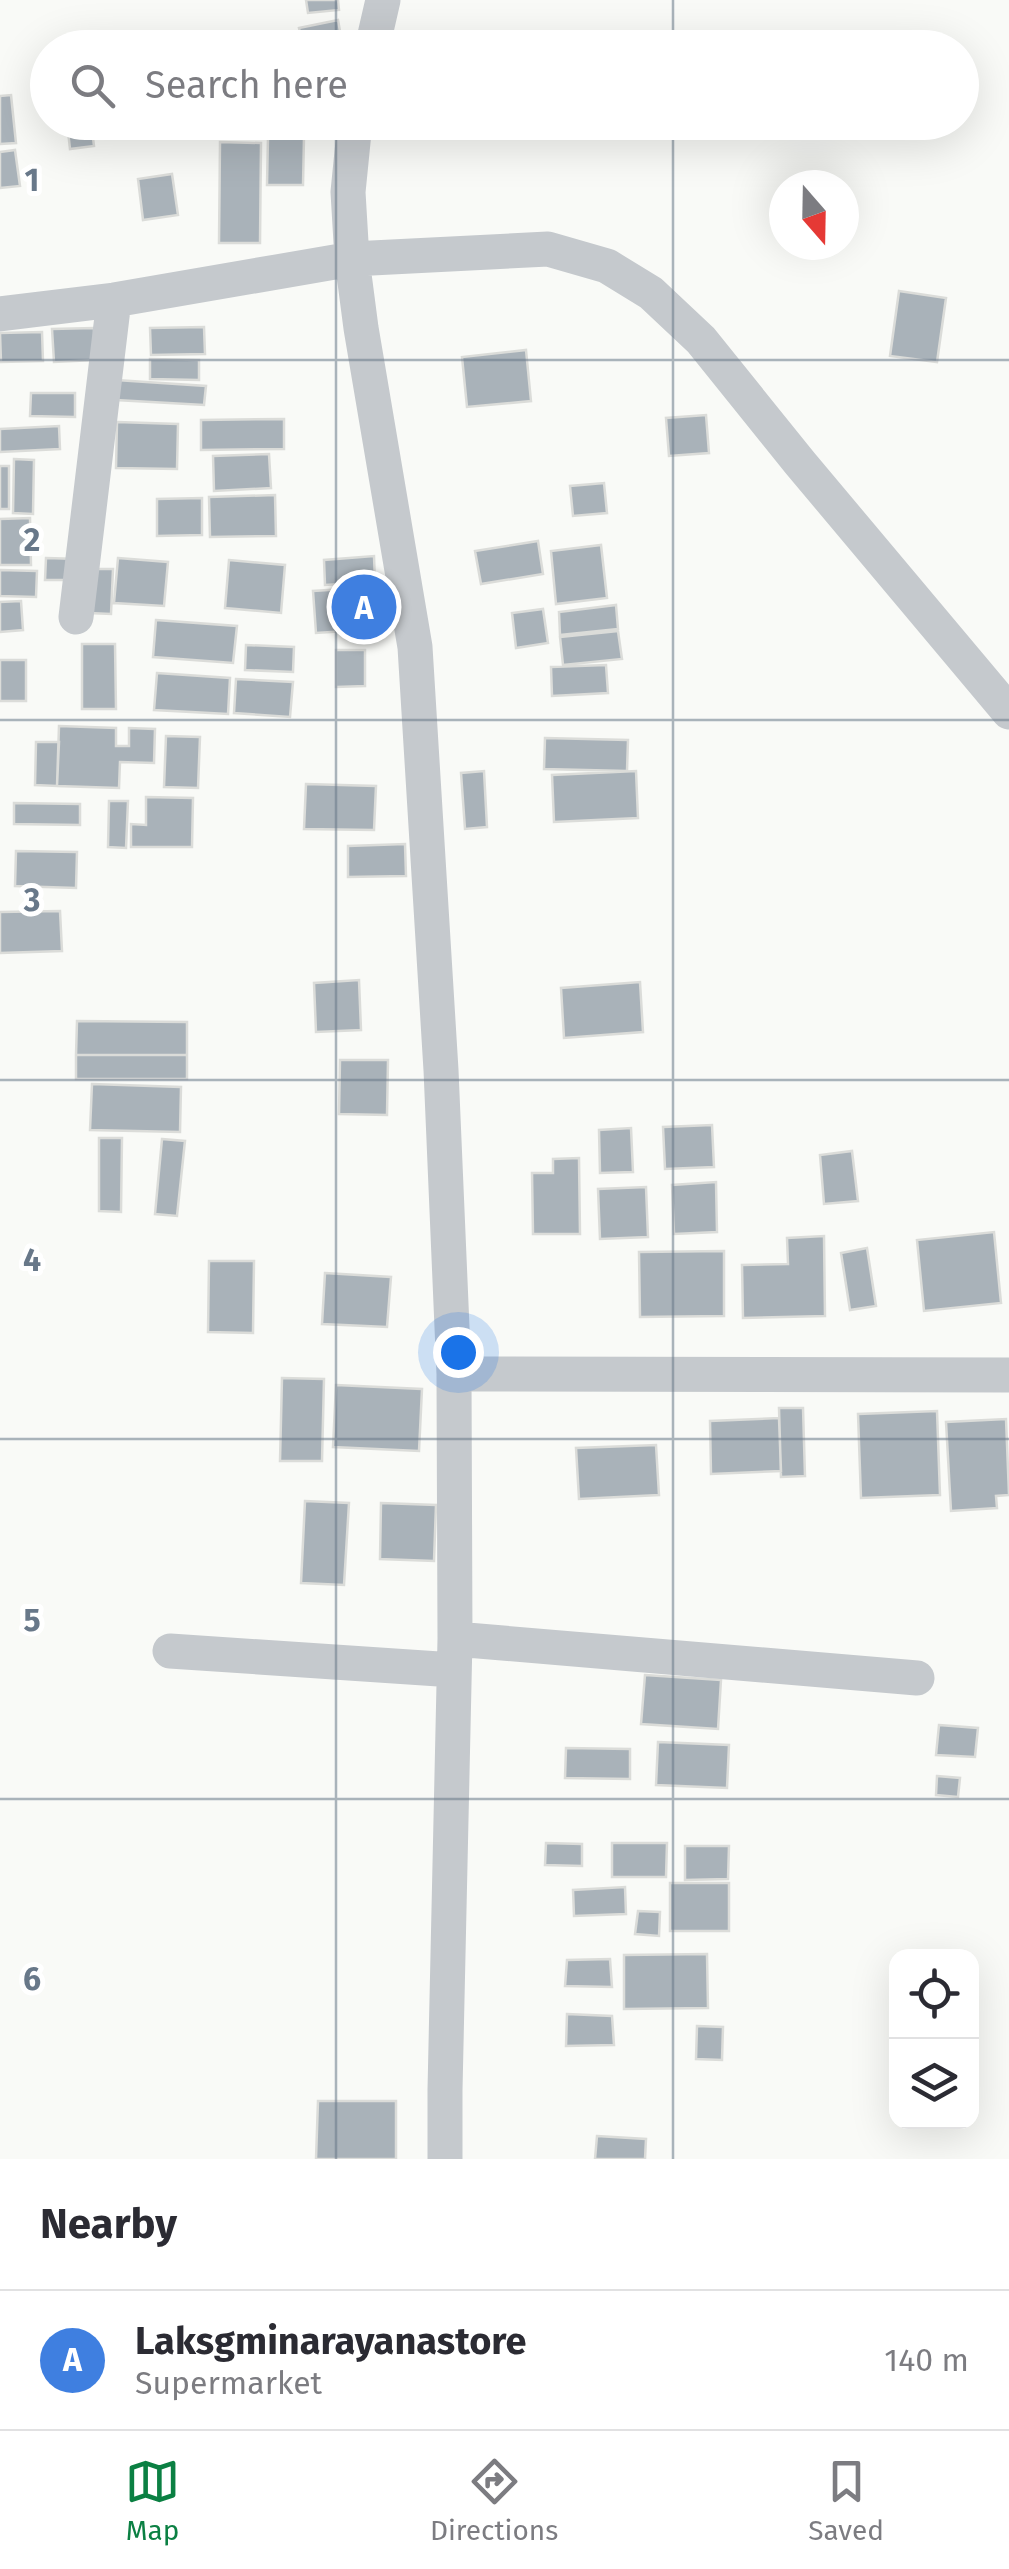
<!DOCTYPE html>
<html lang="en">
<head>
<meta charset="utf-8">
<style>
  body { margin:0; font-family:"Fira Sans",sans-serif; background:#f7f7f7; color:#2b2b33 }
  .controls { position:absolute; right:30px; bottom:30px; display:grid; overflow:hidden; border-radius:20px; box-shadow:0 10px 40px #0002 }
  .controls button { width:90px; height:90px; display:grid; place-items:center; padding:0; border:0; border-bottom:2px solid #e1e1e2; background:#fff; color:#2b2b33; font:50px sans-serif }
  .compass { position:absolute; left:769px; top:170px; width:90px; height:90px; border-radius:50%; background:#fff; box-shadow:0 10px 40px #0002; rotate:160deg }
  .you { position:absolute; left:458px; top:1352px; width:35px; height:35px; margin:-25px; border:8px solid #fff; border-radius:50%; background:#1a73e8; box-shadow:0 0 0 15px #1a73e833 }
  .badge { display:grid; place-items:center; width:65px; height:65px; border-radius:50%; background:#0b8043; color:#fff; font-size:32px; font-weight:700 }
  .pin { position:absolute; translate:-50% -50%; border:5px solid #fff; box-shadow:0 2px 10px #0006 }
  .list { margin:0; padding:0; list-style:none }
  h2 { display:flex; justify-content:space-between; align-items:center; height:130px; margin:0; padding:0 40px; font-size:42px }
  h2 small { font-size:32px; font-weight:400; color:#7c7c81 }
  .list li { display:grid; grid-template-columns:65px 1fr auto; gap:30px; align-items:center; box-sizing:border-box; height:140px; padding:0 40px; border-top:2px solid #e1e1e2 }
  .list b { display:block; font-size:38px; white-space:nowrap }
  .list p { margin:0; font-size:32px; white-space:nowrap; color:#7c7c81 }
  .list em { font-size:32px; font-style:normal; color:#7c7c81 }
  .icon { flex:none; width:55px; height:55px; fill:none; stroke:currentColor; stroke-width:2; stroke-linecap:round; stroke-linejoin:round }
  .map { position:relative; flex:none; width:1009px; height:2159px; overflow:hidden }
  .search { position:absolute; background:#fff; box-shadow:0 10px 40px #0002; left:30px; right:30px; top:30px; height:110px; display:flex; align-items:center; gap:25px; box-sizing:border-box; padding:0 35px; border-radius:55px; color:#7c7c81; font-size:38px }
  .sheet { height:270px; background:#fff }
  nav { display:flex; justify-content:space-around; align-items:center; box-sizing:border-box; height:140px; border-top:2px solid #e1e1e2; background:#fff; font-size:28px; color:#7c7c81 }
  nav a { display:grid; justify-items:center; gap:5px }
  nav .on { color:#0b8043 }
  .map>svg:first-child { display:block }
</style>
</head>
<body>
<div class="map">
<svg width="1009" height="2159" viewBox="0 0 1009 2159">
  <rect width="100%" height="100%" fill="#f9faf7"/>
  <path fill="#a9b2b9" stroke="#dbdcd9" stroke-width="2.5" d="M306,0H338L339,10L308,13Z
    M338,20L343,48H303L299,28Z
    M11,95L16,143L0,144V96Z
    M67,122H91L94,146L70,149Z
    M729,122H769L767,135L728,128Z
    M268,137H304L303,185H267Z
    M220,142L261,143L260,243H219Z
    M15,150L20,186L0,188V152Z
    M172,174L178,215L143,220L138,179Z
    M899,291L946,298L937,362L890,356Z
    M204,327L205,354L151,355L150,328Z
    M94,328L95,360L54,362L52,329Z
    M42,332L43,361L1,362L0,333Z
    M526,350L531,401L467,407L462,357Z
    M150,359L199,360V380L150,379Z
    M116,380L206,386L204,405L116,400Z
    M31,393H75V417L30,416Z
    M706,415L709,453L669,456L666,418Z
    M284,419V449L201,450V420Z
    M117,422L178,424L177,469L116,468Z
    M59,426L60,449L0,452V429Z
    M269,454L271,488L214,491L213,456Z
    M14,459L34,460L33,514L13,513Z
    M0,466H9V509H0Z
    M604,483L607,513L573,516L570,486Z
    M275,495L276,536L210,537L209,497Z
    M202,498V535L157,536V499Z
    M30,518L31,565H0V519Z
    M538,541L543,574L481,584L475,551Z
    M601,545L607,598L556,604L551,551Z
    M374,556L375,582L325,585L324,560Z
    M46,558L79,559V580H45Z
    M118,558L168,562L164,606L114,603Z
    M229,560L285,565L281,613L225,608Z
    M92,569H113L111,614L89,613Z
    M0,570L37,571L36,597L0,596Z
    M375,587L378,629L316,633L313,591Z
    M21,601L23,630L0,632V602Z
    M616,605L618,629L560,635L559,612Z
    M543,609L548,643L516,648L512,613Z
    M156,620L237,626L233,663L153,657Z
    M618,631L622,659L563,665L560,637Z
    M82,644H115L116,709H82Z
    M246,645L294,647L293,672L245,670Z
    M336,650H365V686L336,687Z
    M0,660H26V701H0Z
    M606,665L608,693L552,696L551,667Z
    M157,673L230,678L228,714L154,710Z
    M236,679L293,682L290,717L234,713Z
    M59,726L116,728V746H129V728L155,729L154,763L120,762L119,788L57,786Z
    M166,736L200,737L198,788L164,787Z
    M545,738L628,740L627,771L544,769Z
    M36,742H59L57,786L35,785Z
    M484,771L487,827L465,829L461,773Z
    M636,771L638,818L554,822L552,775Z
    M306,784L376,786L374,830L304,829Z
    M146,797L193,798L192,847H131V824L146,825Z
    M109,801H128L126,848L108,847Z
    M14,803L80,804V825L14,824Z
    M405,844L406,876L348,877V846Z
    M16,851L77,852L76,888L15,886Z
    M60,911L62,951L0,953V912Z
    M359,980L361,1030L316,1032L314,983Z
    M640,982L643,1032L564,1038L561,988Z
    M77,1021L187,1022V1055H76Z
    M76,1055H187V1079H76Z
    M340,1060H388L387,1115L339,1114Z
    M92,1084L181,1087L180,1132L90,1130Z
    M712,1125L714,1167L665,1169L663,1127Z
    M631,1128L633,1172L600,1173L599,1130Z
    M99,1138H122L121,1212L99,1211Z
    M162,1139L185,1141L177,1216L155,1214Z
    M852,1151L858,1201L824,1204L820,1155Z
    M579,1158L580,1234H533L532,1173H553V1159Z
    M716,1182L717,1232L674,1234L672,1185Z
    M646,1187L648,1237L600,1239L598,1189Z
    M994,1232L1001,1303L924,1311L917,1240Z
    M824,1236L825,1316L743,1318L742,1265L788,1264L787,1238Z
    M867,1248L876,1306L850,1310L841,1253Z
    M724,1251V1316L640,1317L639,1252Z
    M209,1261H254L253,1333L208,1332Z
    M325,1273L391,1277L387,1327L322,1324Z
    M282,1378L324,1379L322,1461H280Z
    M336,1385L422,1389L419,1451L333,1447Z
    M779,1408H803L805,1476L781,1477Z
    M937,1411L940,1495L861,1498L858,1414Z
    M779,1418L781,1471L711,1474L710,1421Z
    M1006,1419L1009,1495L996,1496L997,1508L951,1511L946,1422Z
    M656,1445L659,1495L579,1499L576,1448Z
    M305,1501L349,1503L344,1585L301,1583Z
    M381,1503L436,1505L434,1561L380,1559Z
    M645,1675L721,1680L718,1729L641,1724Z
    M939,1725L978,1728L975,1757L936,1755Z
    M658,1742L729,1745L727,1788L656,1785Z
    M566,1748L630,1749V1779L565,1778Z
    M937,1776L960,1778L958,1797L936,1795Z
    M546,1843L582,1844V1866L545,1865Z
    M612,1843H667L666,1877H612Z
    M685,1846H729L728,1879L685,1880Z
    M670,1883H729V1931H670Z
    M625,1887L626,1914L574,1916L573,1890Z
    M638,1911L660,1912L659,1936L635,1934Z
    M707,1954L708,2008L624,2009V1955Z
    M610,1959L612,1987L565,1986L567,1960Z
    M567,2014L612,2016L614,2045L566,2046Z
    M697,2026L723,2027L722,2060L696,2059Z
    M318,2101H396V2159H316Z
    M597,2136L646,2139L645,2159H595Z"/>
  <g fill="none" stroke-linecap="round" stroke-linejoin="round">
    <path stroke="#c5c9cd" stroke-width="35" d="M372,48L383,0
      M355,122L348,192L352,259L361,328L415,647L441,1070L454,1374L455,1639L445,2090V2159
      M0,314L114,300L352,259L548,249L607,266L651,293L701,340L800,463L1009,712
      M76,617L114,300
      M454,1374L1009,1375
      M455,1639L917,1678
      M170,1651L454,1670"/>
  </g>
  <path fill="none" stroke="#687889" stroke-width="2.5" stroke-opacity="0.55" d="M336,0V48M673,0V48M336,122V2159M673,122V2159M0,360H1009M0,720H1009M0,1080H1009M0,1439H1009M0,1799H1009"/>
  <g font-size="32" text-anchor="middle" font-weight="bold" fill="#687889" stroke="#fff" stroke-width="10" stroke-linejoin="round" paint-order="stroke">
    <text x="32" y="191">1</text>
    <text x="32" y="551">2</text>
    <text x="32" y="911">3</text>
    <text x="32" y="1271">4</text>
    <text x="32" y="1631">5</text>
    <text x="32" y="1990">6</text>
  </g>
</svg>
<div class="controls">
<button><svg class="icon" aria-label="locate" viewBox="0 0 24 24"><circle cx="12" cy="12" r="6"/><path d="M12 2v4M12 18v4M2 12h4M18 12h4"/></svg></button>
<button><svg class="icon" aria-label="layers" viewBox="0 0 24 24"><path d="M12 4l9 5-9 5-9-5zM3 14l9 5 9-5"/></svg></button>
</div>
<svg class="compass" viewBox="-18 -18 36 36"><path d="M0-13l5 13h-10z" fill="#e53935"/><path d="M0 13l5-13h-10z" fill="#7c7c81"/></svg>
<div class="you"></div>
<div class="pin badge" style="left:364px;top:607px;background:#3f7fe0">A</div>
<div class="search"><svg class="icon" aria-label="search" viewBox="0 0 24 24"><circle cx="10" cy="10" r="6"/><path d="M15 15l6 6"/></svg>Search here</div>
</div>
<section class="sheet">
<h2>Nearby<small></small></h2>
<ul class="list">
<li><span class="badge" style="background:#3f7fe0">A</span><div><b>Laksgminarayanastore</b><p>Supermarket</p></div><em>140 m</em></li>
</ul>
</section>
<nav>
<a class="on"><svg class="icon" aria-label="map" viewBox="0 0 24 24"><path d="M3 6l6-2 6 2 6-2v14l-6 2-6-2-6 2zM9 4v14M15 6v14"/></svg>Map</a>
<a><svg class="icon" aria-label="directions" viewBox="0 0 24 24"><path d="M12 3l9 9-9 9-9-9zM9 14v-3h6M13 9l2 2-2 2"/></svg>Directions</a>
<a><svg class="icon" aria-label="saved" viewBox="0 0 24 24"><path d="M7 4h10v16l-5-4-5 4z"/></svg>Saved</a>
</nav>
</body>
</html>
